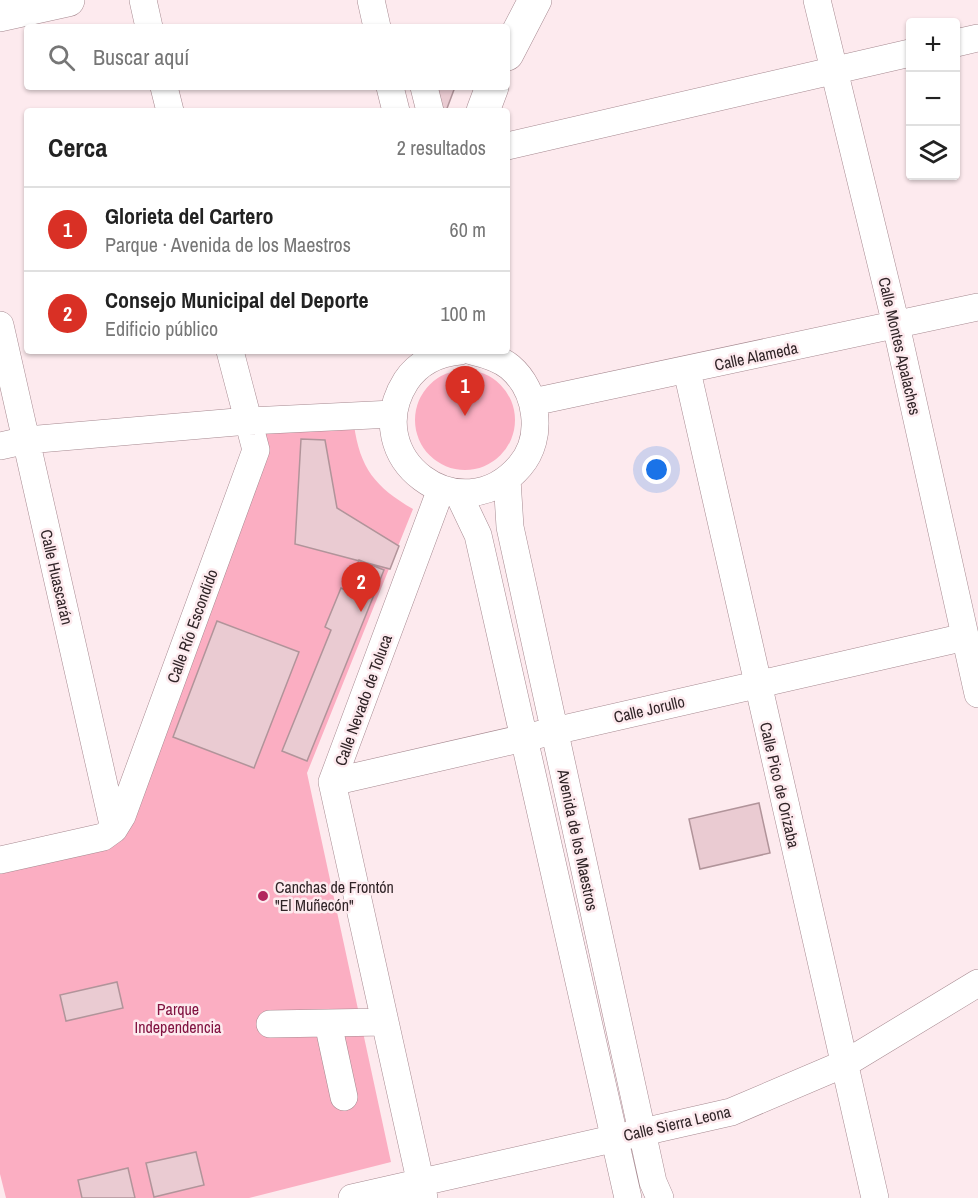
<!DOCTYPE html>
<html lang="es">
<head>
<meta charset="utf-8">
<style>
  body { margin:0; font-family:"Archivo Narrow",sans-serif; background:#f6f6f6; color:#222 }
  .controls { position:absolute; right:18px; top:18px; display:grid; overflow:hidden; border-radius:6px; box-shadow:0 2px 4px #0004 }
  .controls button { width:54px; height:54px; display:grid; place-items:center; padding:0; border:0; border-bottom:2px solid #e0e0e0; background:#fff; color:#222; font:30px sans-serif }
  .you { position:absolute; left:657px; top:470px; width:21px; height:21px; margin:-15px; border:4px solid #fff; border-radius:50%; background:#1a73e8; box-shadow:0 0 0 9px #1a73e833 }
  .badge { display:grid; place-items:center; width:39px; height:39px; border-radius:50%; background:#d93025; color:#fff; font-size:20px; font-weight:700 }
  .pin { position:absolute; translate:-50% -50px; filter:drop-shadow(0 2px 3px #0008) }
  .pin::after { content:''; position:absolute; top:32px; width:21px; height:18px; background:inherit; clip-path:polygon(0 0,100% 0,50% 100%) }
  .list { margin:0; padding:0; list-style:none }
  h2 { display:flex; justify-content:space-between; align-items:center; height:78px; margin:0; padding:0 24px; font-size:26px }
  h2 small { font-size:20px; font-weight:400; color:#767676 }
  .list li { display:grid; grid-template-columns:39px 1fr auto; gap:18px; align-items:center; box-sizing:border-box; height:84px; padding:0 24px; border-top:2px solid #e0e0e0 }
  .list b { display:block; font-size:22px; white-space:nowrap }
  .list p { margin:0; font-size:20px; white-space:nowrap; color:#767676 }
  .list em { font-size:20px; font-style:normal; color:#767676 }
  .icon { flex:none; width:33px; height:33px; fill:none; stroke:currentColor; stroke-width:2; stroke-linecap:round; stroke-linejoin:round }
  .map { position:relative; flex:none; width:978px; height:1198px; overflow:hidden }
  .search { position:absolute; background:#fff; box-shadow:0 2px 4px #0004; left:24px; top:24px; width:486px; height:66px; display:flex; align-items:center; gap:15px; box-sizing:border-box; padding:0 21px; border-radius:6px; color:#767676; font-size:22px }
  .panel { position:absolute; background:#fff; box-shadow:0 2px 4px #0004; left:24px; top:108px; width:486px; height:246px; border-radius:6px }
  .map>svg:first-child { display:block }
</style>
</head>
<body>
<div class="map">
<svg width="978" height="1198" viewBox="0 0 978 1198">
  <rect width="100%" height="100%" fill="#fdeaee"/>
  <path fill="#fbaec2" d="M415 420a50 50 0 1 1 100 0a50 50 0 1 1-100 0Z
    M354,425C360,468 375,487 413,509L307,773L391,1162L249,1198H6L0,1174V870L123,838L253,430Z"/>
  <path fill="#eacbd2" stroke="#b1949a" stroke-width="1.5" d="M431,87H455L446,111H436Z
    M301,439L325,440L337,508L399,546L390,569L295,544Z
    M359,560L384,570L307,761L282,751L331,630L325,627L341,588L347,591Z
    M217,621L299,652L254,768L173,737Z
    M759,803L770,853L700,869L689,819Z
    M117,982L123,1008L66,1021L60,995Z
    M196,1152L204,1185L154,1197L146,1163Z
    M128,1168L135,1198H82L78,1180Z"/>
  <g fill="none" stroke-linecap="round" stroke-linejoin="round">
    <defs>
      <path id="minor" d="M143,0L149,27
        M371,0L377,27
        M817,0L896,325L978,694
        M956,43L978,38
        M164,87L170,111
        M390,87L396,111
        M424,87L430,111
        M507,146L910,53
        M0,325L114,829
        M460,351C438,353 418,363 406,381C357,458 461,535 520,466C545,437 537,390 510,367C499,358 485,354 472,351
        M687,371L875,1198
        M533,402L978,307
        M0,446L27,440L248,421L393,414
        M507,479L510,527L653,1182L660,1198
        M458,493L478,535L628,1198
        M332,782L965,637
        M0,860L103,837L114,829L122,816L256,450L230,351
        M328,1023L344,1097
        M270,1024L385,1022
        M352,1198L731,1112L846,1063L978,983
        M424,1198L332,782L441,489"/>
      <path id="major" d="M0,15L68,0
        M507,54L535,0
        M483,111L492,87"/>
    </defs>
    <use href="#minor" stroke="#a68990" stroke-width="28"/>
    <use href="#major" stroke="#a68990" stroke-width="34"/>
    <use href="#minor" stroke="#fff" stroke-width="27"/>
    <use href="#major" stroke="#fff" stroke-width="33"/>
  </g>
  <circle fill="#b2255d" stroke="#fdeaee" stroke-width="2" cx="263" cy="896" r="6"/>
  <g text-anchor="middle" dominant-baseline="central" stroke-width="5" stroke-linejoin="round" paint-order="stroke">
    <g font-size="16" fill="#312528" stroke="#fdeaee">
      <text transform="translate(900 346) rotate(77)">Calle Montes Apalaches</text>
      <text transform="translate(756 356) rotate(-12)">Calle Alameda</text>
      <text transform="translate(57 577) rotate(77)">Calle Huascarán</text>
      <text transform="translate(192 626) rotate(-70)">Calle Río Escondido</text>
      <text transform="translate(363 700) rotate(-70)">Calle Nevado de Toluca</text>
      <text transform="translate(649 709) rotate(-13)">Calle Jorullo</text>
      <text transform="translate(780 785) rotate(77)">Calle Pico de Orizaba</text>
      <text transform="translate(578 840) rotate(78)">Avenida de los Maestros</text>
      <text transform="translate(677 1123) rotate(-13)">Calle Sierra Leona</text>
    </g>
    <g font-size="16" fill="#312528" stroke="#fdeaee" text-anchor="start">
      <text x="275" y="887">Canchas de Frontón<tspan x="275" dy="18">"El Muñecón"</tspan></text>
    </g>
    <g font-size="16" fill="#811341" stroke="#fdeaee">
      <text x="178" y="1009">Parque<tspan x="178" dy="18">Independencia</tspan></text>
    </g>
  </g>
</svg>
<div class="controls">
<button>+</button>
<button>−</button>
<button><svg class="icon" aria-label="layers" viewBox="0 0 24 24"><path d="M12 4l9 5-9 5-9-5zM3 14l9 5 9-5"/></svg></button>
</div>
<div class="you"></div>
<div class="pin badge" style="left:465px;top:416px">1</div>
<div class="pin badge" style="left:361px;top:612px">2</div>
<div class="search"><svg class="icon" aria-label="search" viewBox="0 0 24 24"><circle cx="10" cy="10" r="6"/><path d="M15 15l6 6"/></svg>Buscar aquí</div>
<section class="panel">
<h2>Cerca<small>2 resultados</small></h2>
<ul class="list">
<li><span class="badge">1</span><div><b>Glorieta del Cartero</b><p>Parque · Avenida de los Maestros</p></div><em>60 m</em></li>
<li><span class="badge">2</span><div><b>Consejo Municipal del Deporte</b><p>Edificio público</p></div><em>100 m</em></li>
</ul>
</section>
</div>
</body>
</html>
